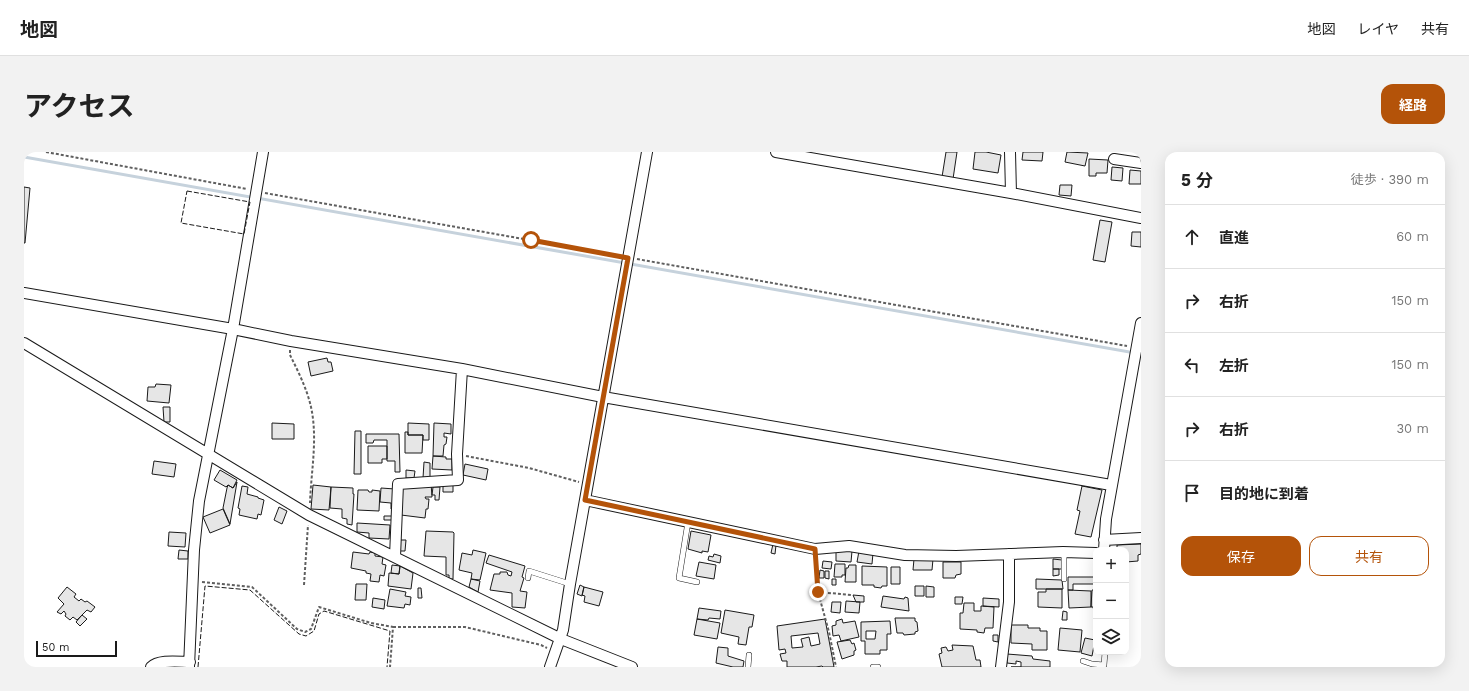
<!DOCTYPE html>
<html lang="ja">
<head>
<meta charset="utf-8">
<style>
  body { margin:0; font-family:"Work Sans","Noto Sans JP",sans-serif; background:#f2f2f2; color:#222 }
  .controls { position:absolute; right:12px; bottom:12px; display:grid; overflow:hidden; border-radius:8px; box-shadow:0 4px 16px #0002 }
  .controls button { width:36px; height:36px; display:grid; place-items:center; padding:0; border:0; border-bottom:1px solid #e0e0e0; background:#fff; color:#222; font:20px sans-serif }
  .scale { position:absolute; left:12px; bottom:10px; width:81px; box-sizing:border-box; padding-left:4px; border:2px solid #1a1a1a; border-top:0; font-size:11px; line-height:14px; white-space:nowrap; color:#1a1a1a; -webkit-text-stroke:3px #fff; paint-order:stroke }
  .stop { position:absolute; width:12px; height:12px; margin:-9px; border:3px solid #b45309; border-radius:50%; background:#fff }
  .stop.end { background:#b45309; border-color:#fff; box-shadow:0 1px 4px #0008 }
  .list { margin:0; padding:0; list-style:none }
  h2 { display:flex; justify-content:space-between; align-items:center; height:52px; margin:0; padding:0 16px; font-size:17px }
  h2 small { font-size:13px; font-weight:400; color:#767676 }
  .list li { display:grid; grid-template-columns:26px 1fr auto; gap:12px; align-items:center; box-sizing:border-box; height:64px; padding:0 16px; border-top:1px solid #e0e0e0 }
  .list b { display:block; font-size:15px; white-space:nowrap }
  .list em { font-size:13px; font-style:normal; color:#767676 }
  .actions { display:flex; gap:8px; padding:12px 16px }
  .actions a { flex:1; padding:9px 0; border:1px solid #b45309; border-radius:12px; text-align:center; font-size:14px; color:#b45309 }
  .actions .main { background:#b45309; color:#fff }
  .icon { flex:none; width:22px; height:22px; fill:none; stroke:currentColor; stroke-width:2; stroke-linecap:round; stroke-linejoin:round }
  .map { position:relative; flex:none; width:1117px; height:515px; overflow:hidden; border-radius:12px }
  header { display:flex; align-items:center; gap:24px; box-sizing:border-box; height:56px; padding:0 20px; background:#fff; border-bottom:1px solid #e0e0e0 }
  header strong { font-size:19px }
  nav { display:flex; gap:22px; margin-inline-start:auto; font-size:14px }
  .intro { display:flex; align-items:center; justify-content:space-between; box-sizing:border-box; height:96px; padding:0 24px }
  h1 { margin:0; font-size:28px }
  .button { padding:10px 18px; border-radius:12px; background:#b45309; color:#fff; font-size:14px; font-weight:700 }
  main { display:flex; gap:24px; padding:0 24px }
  aside { flex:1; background:#fff; border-radius:12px; box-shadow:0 4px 16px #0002 }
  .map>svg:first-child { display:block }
</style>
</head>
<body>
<header>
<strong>地図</strong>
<nav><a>地図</a><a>レイヤ</a><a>共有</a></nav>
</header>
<div class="intro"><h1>アクセス</h1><a class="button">経路</a></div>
<main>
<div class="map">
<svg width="1117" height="515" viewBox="0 0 1117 515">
  <rect width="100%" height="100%" fill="#fff"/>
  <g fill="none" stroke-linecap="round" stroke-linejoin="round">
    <path stroke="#c6d2dc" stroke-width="3" d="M0,5L1117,202"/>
  </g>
  <path fill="#e6e6e6" stroke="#1a1a1a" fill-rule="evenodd" d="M922,0H933L929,27L918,25Z
    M951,0H962L977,3L974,21L949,17Z
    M999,0H1019L1018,9L998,8Z
    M1043,0L1064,1L1061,14L1041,10Z
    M1065,7L1084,8L1083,21H1072V24H1065Z
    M1088,15L1099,16L1098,29L1087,28Z
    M1106,18L1117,19V32H1105Z
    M1036,33H1048L1047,44L1035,43Z
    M0,35L6,36L1,91H0Z
    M1076,68L1088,70L1081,110L1069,108Z
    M1108,80H1117V95L1107,94Z
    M303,206L304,210H307L309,219L287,224L284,210Z
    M132,232L147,233L145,251L123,249L124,235H131Z
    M139,255H146V270H140Z
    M248,271L270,272V287H248Z
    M384,271L405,272V288H399V283H384Z
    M410,271L427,272V282L420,281V285H423L422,292L420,293L419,304H409Z
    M331,279H337V322H330Z
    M381,280H384V283H399L398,301H381Z
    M342,282H375L376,320H371V309H363V288H350L349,291H342Z
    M344,294H363V307H358V311H344Z
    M409,304L422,305V307H428V318L408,317Z
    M130,309L152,312L150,325L128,322Z
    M400,310L406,311V326H399Z
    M441,312L464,317L462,328L439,323Z
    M196,318L213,328L209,336L204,333L202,335L190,328Z
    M382,318L391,319L390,326H382Z
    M213,330L206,372L199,356L203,336L204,333L209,336Z
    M407,331L408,345H401L402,347H405L404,357H402L401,366L377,363L378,333Z
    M419,332H429V340H419Z
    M289,333L307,335L305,358L287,357Z
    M218,334L224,335L223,342L234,345V346L240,348L237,363L234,362L233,367L215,363L216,357L214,356Z
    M1058,334L1078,338L1067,385L1051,382L1056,359L1053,358Z
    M307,335L329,336V342H330L328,373L323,372V367L318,366V357L306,356Z
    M409,335H416L415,348H411V343H408Z
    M357,336L371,337L370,357H367V351L356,350Z
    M334,338H344L345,340H348V338L356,339L355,359L333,358Z
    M255,355L263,359L258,372L250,368Z
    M199,357L206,373L186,381L179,365Z
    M360,364H368V368H360Z
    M333,371L366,373L365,387L345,386V381L333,380Z
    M402,379L429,380L430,381L429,427H425V423H422V405L400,404Z
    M667,379L687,383L684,400L678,399V401L664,397Z
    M145,380L162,381L161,395L144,394Z
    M375,388H382L381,399H374Z
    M749,392L752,393L751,402L747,401Z
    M1117,392V402L1114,403V409L1102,410V398H1093V393Z
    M155,398L164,399V407H154Z
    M449,398L462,401L456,428L447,427L448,421L435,418L438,401L448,403Z
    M812,398L828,399L827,410L812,409Z
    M835,399L849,401L848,412L833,410Z
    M329,400L345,402L346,400L351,401V404L359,405L358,412L362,413L360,424L356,423L355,430L346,429L347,422L342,421V419L327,416Z
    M690,402L697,404L696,411L684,408L685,404L689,405Z
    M465,403L501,414L498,425L500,426L496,439L503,440L501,456L488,455V441L466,438L470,422H476V420H483L484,423L487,424L488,420L462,411Z
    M890,407H909L908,418H889Z
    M1029,407L1038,408V417H1029Z
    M799,409L808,410L807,417L798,416Z
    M675,410L692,413L690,427L672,424Z
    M919,410H937V422L932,423L931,426H919Z
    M811,412H821V423H818V425H810Z
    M368,413L376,414L375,422L367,421Z
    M825,413H832V430H821L822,416H824Z
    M376,414L389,421L387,437L364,434L365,421L375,422Z
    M838,414L863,415V434H858L857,436L850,435V433H838Z
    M867,415H876V432H867Z
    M1029,417H1035V423L1029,424Z
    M796,418L800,419V426H795Z
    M801,419H805V427L801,426Z
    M1044,425H1072V432H1049V438H1044Z
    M447,427L456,429L454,440L445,435Z
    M808,427H812V433H808Z
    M1012,427L1038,428L1039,437H1012Z
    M332,432H343L342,448H331Z
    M556,433L560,435L558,444L553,442Z
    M891,434H900V444H891Z
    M902,434L910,435V445H902Z
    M43,435L52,442L50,445L55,449L57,447L61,450L63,449L71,455L67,460L63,458L53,468L49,465L46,468L41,464L42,462L40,459L37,462L33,460L40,452L34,446Z
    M560,435L579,440L575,454L560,450L561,444L558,443Z
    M394,436H397L398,446H394Z
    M366,437L382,440L381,444L387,445L386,453L381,452L380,456L363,454Z
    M1022,437H1038V456L1014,455V440H1022Z
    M1044,438L1067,439V455L1045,456Z
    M1068,438H1072V459H1070L1069,455H1067Z
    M829,443L840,444V450H832Z
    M859,444L880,447L881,445L884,446L885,459L857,455Z
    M931,445H939L938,452H931Z
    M349,446L361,448L360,457L348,455Z
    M959,446L975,447V455L959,454Z
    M822,449L836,450L835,461L821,460Z
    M808,450H817L816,461L807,460Z
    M940,451H950V459H957V454L970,455L969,476H961L960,481L953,480V478L936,477V461H939Z
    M675,456L697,459L696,467L685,466L684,468L673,467Z
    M701,458L730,463L728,475H725L722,493L714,492L715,485L697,481Z
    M1039,459L1043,460V468H1038Z
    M58,463L63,467L56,474L52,470Z
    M871,466H891V469L893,470L894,479L891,480V482L880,483L879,481H873Z
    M673,467L696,471L693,487L670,483Z
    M801,467L810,515H799L798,514L792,515H763V509H758L756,502L762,501L761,497L755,498L753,474ZM794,481L796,492L787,494L785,485L777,487L779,495L768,496L767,484Z
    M818,467L819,471L831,469L835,485L817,489L815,483L809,484L808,474L812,473V469Z
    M866,469L867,482H863V498H856V502H841V489H837V470ZM842,479H852L851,487H842Z
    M987,473H1004V476H1016V479H1023V498H1008V492L987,491Z
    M1036,476L1058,478L1056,500L1034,498Z
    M969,483H974V490L969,489Z
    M1061,486L1071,488L1068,504L1057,501Z
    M826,488L828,492L830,491L832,498L830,499V503L818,507L813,490Z
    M928,493L949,494L952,508H956L957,515H918L915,502L918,501L917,496L922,495L924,499L929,498Z
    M694,495L704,496V504L720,509L719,515H709L692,511Z
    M983,502L1008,504L1009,507L1026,509V515H987H997V510L992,509V512L983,511Z"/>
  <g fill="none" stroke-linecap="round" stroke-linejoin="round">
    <defs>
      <path id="lane" d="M664,370L655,426L673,430
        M504,426L505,419L546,432
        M1040,427V400
        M1059,509L1068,512L1080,513L1081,500
        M724,515L725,503
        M849,515H854"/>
      <path id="street" d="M752,0L987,41L1117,66
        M986,0L987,41
        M1090,7L1117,11
        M0,141L209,177L267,189L438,217L579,245L1087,333
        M0,191L285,363L537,487L608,515
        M561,348L791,397L825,394L881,403L932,404L1039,400L1072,401
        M1080,388L1117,386
        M1080,398L1082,367L1117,171
        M371,405L374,332L434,328L433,302L438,217
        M127,515C135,507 155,510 166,510
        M165,515L170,398L175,349L209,177L239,0
        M526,515L539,478L546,432L623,0
        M977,515L985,450V402"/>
    </defs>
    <use href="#lane" stroke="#1a1a1a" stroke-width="6"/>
    <use href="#street" stroke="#1a1a1a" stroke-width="12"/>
    <path stroke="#5f5f5f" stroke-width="2" stroke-dasharray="3 2" stroke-linecap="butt" d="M22,0L223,37
      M241,41L595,104
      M613,107L1103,194
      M266,198V203C274,219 283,237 287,255C294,287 287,319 286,351
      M442,304L505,316L555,330
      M792,407L794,440L805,480L812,515
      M178,430L228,435L273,477L281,480L287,477L295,455L347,471L369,475L366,515
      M280,433L284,373
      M794,440L828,443
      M369,475H441L517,493L523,496"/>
    <use href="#lane" stroke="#fff" stroke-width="5"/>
    <use href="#street" stroke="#fff" stroke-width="10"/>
    <path stroke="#1a1a1a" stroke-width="1" stroke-dasharray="5 2" stroke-linecap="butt" d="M163,39L226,50L220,82L157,71Z
      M174,515L181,434L226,438L275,482L282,484L290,479L295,462L300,459L366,479L363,515"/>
  </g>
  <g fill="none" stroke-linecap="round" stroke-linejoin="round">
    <path stroke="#b45309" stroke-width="5" d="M507,88L604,106L561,348L791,397L794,440"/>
  </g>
</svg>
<div class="controls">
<button>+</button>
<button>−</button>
<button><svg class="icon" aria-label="layers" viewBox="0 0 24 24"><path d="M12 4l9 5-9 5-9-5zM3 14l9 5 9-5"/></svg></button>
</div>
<div class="scale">50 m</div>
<div class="stop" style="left:507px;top:88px"></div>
<div class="stop end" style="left:794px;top:440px"></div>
</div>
<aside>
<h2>5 分<small>徒歩 · 390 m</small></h2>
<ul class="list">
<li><svg class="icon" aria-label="ahead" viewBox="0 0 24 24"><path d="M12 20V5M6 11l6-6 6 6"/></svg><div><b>直進</b></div><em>60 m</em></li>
<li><svg class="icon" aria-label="right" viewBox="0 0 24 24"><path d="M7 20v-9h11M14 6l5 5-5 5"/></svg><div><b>右折</b></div><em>150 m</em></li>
<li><svg class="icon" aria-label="left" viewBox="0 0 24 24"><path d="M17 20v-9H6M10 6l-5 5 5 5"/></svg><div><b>左折</b></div><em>150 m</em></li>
<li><svg class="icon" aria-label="right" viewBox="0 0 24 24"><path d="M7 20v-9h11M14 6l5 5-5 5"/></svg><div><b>右折</b></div><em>30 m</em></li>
<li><svg class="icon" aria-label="arrive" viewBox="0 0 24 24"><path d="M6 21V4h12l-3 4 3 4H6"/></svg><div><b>目的地に到着</b></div></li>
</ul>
<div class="actions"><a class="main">保存</a><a>共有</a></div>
</aside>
</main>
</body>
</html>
